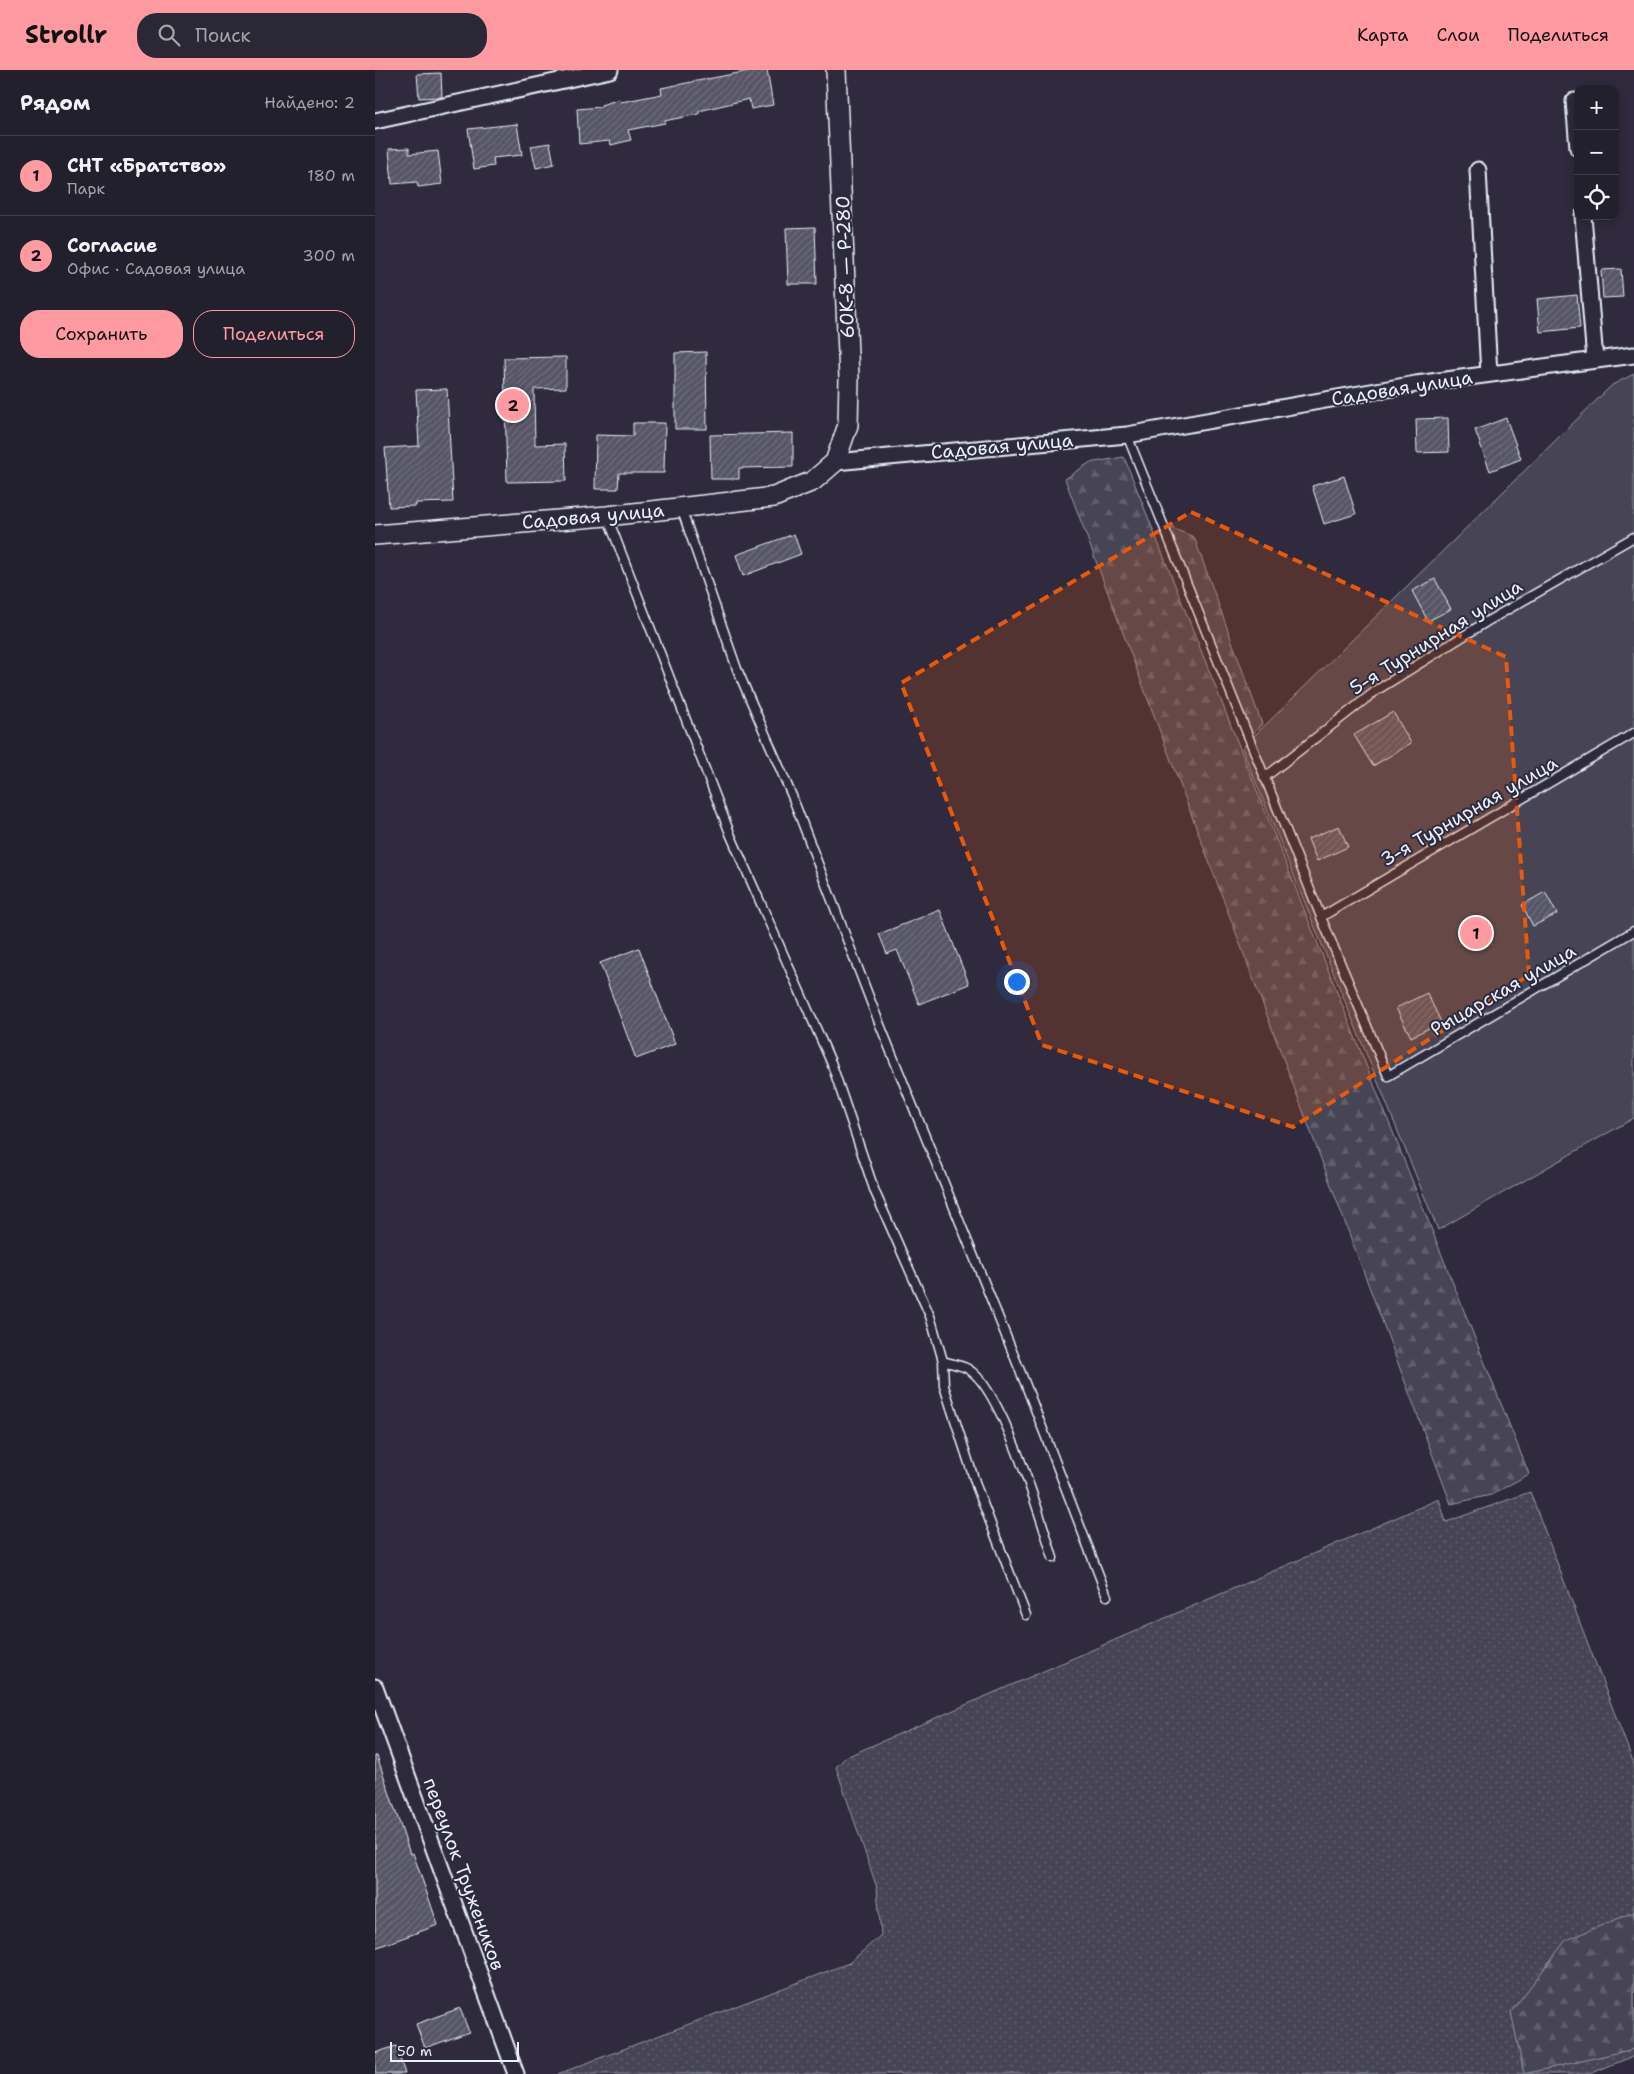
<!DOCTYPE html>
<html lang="ru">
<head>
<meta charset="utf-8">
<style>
  body { margin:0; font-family:"Shantell Sans",sans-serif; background:#2b2836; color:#f1f3f6 }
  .controls { position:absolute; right:15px; top:15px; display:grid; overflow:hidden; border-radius:10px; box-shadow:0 2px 12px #0003 }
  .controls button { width:45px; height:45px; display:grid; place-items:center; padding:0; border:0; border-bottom:1px solid #403e4a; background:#23202e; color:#f1f3f6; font:25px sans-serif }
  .scale { position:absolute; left:15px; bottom:12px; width:129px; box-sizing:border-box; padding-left:5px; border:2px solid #e8f1f8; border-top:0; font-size:14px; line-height:18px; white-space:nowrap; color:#e8f1f8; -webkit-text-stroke:4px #2f2a3d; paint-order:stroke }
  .you { position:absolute; left:641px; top:911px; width:18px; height:18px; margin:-12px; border:4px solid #fff; border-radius:50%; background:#1a73e8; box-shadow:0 0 0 8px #1a73e833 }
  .badge { display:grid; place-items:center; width:32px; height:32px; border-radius:50%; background:#ff9aa2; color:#111; font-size:16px; font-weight:700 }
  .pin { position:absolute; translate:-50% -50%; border:2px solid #fff; box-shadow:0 1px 5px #0006 }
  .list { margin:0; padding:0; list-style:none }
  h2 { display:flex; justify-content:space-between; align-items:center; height:65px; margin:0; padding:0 20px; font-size:21px }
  h2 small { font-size:16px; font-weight:400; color:#a3a3aa }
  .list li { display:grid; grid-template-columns:32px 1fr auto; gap:15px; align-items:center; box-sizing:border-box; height:80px; padding:0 20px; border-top:1px solid #403e4a }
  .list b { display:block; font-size:19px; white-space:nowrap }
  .list p { margin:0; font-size:16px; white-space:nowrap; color:#a3a3aa }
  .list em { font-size:16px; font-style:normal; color:#a3a3aa }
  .actions { display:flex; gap:10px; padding:15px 20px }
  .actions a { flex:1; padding:11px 0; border:1px solid #ff9aa2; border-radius:20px; text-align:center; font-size:18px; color:#ff9aa2 }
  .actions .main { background:#ff9aa2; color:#111 }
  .icon { flex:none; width:28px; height:28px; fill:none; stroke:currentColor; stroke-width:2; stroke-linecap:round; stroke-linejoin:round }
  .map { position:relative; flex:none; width:1259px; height:2004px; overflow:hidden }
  header { display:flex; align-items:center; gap:30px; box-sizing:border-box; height:70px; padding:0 25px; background:#ff9aa2; color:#111 }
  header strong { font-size:24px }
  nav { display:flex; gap:28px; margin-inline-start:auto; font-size:18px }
  .search { width:350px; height:45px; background:#2b2836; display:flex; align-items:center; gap:12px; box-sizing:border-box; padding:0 18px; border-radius:20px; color:#a3a3aa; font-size:19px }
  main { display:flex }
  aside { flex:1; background:#23202e }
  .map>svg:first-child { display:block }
</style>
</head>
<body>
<header>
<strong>Strollr</strong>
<div class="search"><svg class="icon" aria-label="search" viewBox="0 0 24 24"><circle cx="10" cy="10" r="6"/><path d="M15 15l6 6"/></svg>Поиск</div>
<nav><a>Карта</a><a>Слои</a><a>Поделиться</a></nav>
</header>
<main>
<aside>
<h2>Рядом<small>Найдено: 2</small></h2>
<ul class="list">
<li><span class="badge">1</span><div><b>СНТ «Братство»</b><p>Парк</p></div><em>180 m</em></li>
<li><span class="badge">2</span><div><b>Согласие</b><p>Офис · Садовая улица</p></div><em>300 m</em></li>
</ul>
<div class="actions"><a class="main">Сохранить</a><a>Поделиться</a></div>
</aside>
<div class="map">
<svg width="1259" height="2004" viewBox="0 0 1259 2004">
  <defs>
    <pattern id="grass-dots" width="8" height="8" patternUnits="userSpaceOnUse" patternTransform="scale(1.25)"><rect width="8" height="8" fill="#464455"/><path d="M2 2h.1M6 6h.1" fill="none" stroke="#615f6e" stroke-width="1.8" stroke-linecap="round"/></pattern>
    <pattern id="forest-firs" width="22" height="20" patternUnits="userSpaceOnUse" patternTransform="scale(1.25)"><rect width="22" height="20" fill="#464455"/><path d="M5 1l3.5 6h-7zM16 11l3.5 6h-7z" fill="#615f6e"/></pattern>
    <pattern id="building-hatch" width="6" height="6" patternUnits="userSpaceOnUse" patternTransform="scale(1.25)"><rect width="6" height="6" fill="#575565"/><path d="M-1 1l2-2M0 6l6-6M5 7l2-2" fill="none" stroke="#6f6e7c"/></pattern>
  </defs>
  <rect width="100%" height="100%" fill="#2f2a3d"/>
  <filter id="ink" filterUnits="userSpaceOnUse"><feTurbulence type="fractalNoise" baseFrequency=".02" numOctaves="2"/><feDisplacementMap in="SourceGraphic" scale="10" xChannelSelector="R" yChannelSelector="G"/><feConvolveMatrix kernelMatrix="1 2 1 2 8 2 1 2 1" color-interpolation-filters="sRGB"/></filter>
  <g filter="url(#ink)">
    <path fill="url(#grass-dots)" stroke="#979aa6" d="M1155,1422L1259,1694V1986L1214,2004H183L474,1893L506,1865L502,1818L461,1697L471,1687L1064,1429L1071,1452Z"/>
    <path fill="url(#forest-firs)" stroke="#979aa6" d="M749,387L1154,1404L1116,1425L1076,1434L690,409L714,393Z
      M794,457L819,467L887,654L876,666Z
      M1259,1842V1979L1149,2004L1136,1942L1191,1870Z"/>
    <path fill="#464455" stroke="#979aa6" d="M1259,304V1048L1063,1160L867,678L1237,315Z"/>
    <path fill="url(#building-hatch)" stroke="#e8f1f8" d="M379,0H392L398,35L376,39L374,29L324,41V44L289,51L290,53L253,60L256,70L236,75L235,71L204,74L202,39L226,37V35L245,29L246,32L287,24L286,18Z
      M66,3L67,27L44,28L42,4Z
      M142,54L147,85L118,88L119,96L99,99L93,59Z
      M175,73L179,94L161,98L156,76Z
      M34,78V84L63,81L67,114L43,117L42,112L17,114L14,79Z
      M440,157L442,214H413L411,158Z
      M1246,199L1248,227L1228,228L1226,200Z
      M1202,225L1205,258L1165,262L1162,229Z
      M331,282L332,359H300V283Z
      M191,287V318L159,319L160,375L190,374L191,411L132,412L129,288Z
      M72,319L78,432L41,433V436L14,437L10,378L44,376L41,320Z
      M1073,348L1074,382L1042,383L1041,349Z
      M1131,348L1146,389L1115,401L1100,360Z
      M258,353H290L289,403H244L243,419H220L221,365L258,366Z
      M418,363V397L364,398V409H336L335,365Z
      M969,406L981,444L949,454L937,416Z
      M419,464L426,484L368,506L361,485Z
      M1060,509L1076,539L1053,551L1037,521Z
      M1018,642L1036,673L998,696L979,665Z
      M964,756L973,777L942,791L933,769Z
      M1170,822L1182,844L1158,856L1147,835Z
      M565,840L594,914L544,934L522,880L512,884L504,864Z
      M264,878L300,974L261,989L225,893Z
      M1052,923L1066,952L1036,967L1021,938Z
      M0,1686H2L35,1784L38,1783L63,1855L0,1878Z
      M85,1938L94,1962L50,1978L41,1954Z
      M21,1976L30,2004H0V1983Z"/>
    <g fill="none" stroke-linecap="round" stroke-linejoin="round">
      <defs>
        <path id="service" d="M752,365L946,847L1013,1006L1259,861
          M306,438L362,599L417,726L499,940L650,1313L732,1526
          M232,446L356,766L456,992L500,1122L555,1246L568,1291L569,1316L602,1418L651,1545
          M889,708L1002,620L1111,552L1259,467
          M946,847L1259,663
          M568,1291C576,1294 586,1295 593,1299C627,1318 666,1449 678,1488"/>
        <path id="minor" d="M1199,31L1203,78
          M0,51L235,0
          M1103,100L1114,304
          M1208,146L1220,290
          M460,392L752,365L1041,314L1259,285
          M0,1617L141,2004"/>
        <path id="tertiary" d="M0,465L232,446L399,427L438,411L460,392L473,355L474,308L461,0"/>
      </defs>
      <use href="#service" stroke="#e8f1f8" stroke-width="11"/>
      <use href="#minor" stroke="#e8f1f8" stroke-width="19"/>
      <use href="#tertiary" stroke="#e8f1f8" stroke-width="22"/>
      <use href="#service" stroke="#2f2a3d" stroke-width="8"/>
      <use href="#minor" stroke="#2f2a3d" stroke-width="15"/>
      <use href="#tertiary" stroke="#2f2a3d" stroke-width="19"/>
    </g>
  </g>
  <path fill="#e8590c" fill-opacity="0.2" stroke="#e8590c" stroke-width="4" stroke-dasharray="10 6" stroke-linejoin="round" d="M816,442L1131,587L1154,905L918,1057L667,975L526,613Z"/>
  <g text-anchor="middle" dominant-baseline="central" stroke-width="4" stroke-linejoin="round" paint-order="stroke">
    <g font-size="19" fill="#e8f1f8" stroke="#2f2a3d">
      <text transform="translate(470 197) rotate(-92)">60К-8 — Р-280</text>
      <text transform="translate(1027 318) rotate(-9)">Садовая улица</text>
      <text transform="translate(627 376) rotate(-5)">Садовая улица</text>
      <text transform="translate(218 446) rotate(-5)">Садовая улица</text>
      <text transform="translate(1061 567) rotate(-32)">5-я Турнирная улица</text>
      <text transform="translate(1094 741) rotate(-30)">3-я Турнирная улица</text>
      <text transform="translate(1128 920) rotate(-30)">Рыцарская улица</text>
      <text transform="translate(89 1804) rotate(70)">переулок Тружеников</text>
    </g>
  </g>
</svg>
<div class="controls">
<button>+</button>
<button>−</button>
<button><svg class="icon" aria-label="locate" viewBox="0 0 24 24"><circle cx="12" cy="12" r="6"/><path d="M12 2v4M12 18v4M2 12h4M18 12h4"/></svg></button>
</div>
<div class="scale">50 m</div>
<div class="you"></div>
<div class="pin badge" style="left:1101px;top:863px">1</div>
<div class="pin badge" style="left:138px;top:335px">2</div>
</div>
</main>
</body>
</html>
